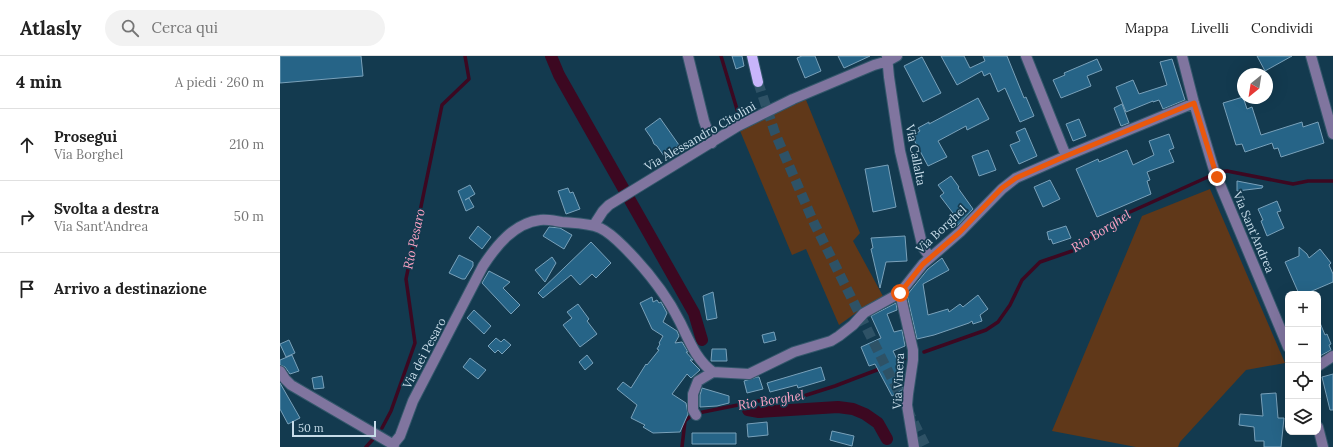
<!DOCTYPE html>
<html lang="it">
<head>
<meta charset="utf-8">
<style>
  body { margin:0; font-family:Lora,serif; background:#f2f2f2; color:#222 }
  .controls { position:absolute; right:12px; bottom:12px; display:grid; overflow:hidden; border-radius:8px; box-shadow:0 4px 16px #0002 }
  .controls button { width:36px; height:36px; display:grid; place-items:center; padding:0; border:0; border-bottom:1px solid #e0e0e0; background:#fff; color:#222; font:20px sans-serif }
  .compass { position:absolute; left:957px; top:12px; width:36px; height:36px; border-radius:50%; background:#fff; box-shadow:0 4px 16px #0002; rotate:210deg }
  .scale { position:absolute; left:12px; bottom:10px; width:84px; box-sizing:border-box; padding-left:4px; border:2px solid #c7dce9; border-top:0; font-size:11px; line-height:14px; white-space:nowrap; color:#c7dce9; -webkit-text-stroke:3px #133a4f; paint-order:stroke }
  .stop { position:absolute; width:12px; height:12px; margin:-9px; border:3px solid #ea580c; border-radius:50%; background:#fff }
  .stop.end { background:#ea580c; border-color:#fff; box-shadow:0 1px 4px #0008 }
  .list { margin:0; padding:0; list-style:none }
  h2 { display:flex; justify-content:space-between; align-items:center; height:52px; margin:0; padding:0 16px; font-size:17px }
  h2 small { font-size:13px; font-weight:400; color:#767676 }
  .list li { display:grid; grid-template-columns:26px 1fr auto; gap:12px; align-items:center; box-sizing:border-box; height:72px; padding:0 16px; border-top:1px solid #e0e0e0 }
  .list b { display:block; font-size:15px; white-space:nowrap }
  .list p { margin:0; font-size:13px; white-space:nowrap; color:#767676 }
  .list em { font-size:13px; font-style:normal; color:#767676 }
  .icon { flex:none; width:22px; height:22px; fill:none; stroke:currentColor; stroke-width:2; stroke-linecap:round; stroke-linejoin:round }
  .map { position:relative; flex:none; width:1053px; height:391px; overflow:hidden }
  header { display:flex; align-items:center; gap:24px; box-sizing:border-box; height:56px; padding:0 20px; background:#fff; border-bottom:1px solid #e0e0e0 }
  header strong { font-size:19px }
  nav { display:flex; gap:22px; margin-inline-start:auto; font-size:14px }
  .search { width:280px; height:36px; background:#f2f2f2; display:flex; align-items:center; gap:10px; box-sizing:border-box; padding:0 14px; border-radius:22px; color:#767676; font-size:15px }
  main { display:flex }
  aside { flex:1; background:#fff }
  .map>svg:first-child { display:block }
</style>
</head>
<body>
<header>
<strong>Atlasly</strong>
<div class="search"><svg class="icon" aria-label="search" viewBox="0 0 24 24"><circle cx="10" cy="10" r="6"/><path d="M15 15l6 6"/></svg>Cerca qui</div>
<nav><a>Mappa</a><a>Livelli</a><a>Condividi</a></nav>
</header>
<main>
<aside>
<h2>4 min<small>A piedi · 260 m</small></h2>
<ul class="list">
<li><svg class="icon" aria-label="ahead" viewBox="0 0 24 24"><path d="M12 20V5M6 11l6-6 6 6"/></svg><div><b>Prosegui</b><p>Via Borghel</p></div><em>210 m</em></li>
<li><svg class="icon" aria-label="right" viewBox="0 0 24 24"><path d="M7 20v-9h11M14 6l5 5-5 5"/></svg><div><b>Svolta a destra</b><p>Via Sant'Andrea</p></div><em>50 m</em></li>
<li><svg class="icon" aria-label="arrive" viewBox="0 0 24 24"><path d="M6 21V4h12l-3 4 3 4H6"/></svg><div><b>Arrivo a destinazione</b></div></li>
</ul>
</aside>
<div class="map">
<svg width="1053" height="391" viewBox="0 0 1053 391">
  <rect width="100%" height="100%" fill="#133a4f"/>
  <path fill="#603819" d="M524,39L580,177L573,185L604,242L587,249L559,269L526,193L512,199L458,70Z
    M930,133L1005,307L966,314L900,386L898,391H856L772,375L862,160Z"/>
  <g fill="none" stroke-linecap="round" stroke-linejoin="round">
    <path stroke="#3c0821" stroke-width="3.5" d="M441,0L459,60
      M644,296L706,274L718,266L730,249L742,224L760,206L795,194L839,161L930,120L938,116L947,115L1013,128L1028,125H1053
      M615,307L624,303
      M102,372L111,355L135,287L126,223L162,49L189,23L185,0
      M86,391L96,380
      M402,391L405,365L413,358L483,344L514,343L555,330L602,312"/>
    <path stroke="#3c0821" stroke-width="12" d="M271,0L279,19L414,257L422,284
      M468,354L479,356L558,351L573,353L585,358L598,367L607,383"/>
  </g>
  <path fill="#266487" stroke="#79a1ba" d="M0,0H81L83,20L0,27Z
    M452,0H462L464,10L456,13Z
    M522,0H535L541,15L525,22L517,2Z
    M558,0H590L564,12Z
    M661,0H684L690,12L705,5L703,0H727L744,42L746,41L754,60L740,66L725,32L718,36L710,17L704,20L702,15L677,29Z
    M977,0H1012L985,15Z
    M642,1L661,37L643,46L624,10Z
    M817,3L822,14L807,20L811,30L781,42L773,24L785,19L784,17Z
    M892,3L905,44L883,53L879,44L873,46V45L846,56L836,31L853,24L859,38L887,29L880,6Z
    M963,41L967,53L972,51L981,79L1022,66L1023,71L1038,66L1044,87L1001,101L998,92L994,93L992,87L965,96L962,88L956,89L943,47Z
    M698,42L709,63L687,74L686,70L658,85L667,101L648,110L633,82L636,80L635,78L640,75L638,72L649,66V68Z
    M842,48L849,67L841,70L834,52Z
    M380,62L399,89L384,100L377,90L374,88L372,83L365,73Z
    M799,63L806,80L793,85L786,68Z
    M745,72L757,100L739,108L730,89L740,85L736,76Z
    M889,78L894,92L889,94L894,106L867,116L870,124L867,125L871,138L817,161L796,113L818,103L819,106L847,94L853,109L874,99L869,85Z
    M708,94L716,114L699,120L692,100Z
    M608,109L616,151L593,156L585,113Z
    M671,120L679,131L678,132L693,153L677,170L672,165L676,161L660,140L664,137L658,129Z
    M770,124L780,143L763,151L754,131Z
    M957,125L983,130L982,132L957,135Z
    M190,129L195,138L185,144L189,142L194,151L186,155L178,135Z
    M288,132L290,137L293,136L300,153L286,158L278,135Z
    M997,145L1001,155L997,156L1004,172L987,180L981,165L983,164L978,153Z
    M198,170L211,181L202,193L189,182Z
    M786,170L791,182L773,188L771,183L769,184L767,176Z
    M269,171L280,172L292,179L284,193L263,180Z
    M625,180L627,205L606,206L600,232L591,193L593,192L591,182Z
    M311,186L331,207L316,222L312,218L300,229L291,219L263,242L258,237Z
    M1019,191L1027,198L1029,202L1040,193L1051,207L1049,209L1053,218V226L1025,238H1019L1005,206L1019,200Z
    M179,199L193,206V210L185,223H182L169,217Z
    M272,201L276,207L265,226L255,214Z
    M662,202L669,214L643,228L648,259L668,253L669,256L680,248L683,251L698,239L708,253L700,259L702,265L693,268L692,265L689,267L654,279L637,283L627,239L648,213Z
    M209,215L230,226L223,232L240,249L231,258L202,227Z
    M433,236L437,262L427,264L423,240Z
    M372,241L373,246L377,244L379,247L381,246L387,257L383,266L397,275L399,280L395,287L402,286L408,296H406L413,304H410L420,314L411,322L407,318L392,338L406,347L408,358L400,376L373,377L363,371L365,369L351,362L357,349L337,333L343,326L351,332L366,308L367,309L379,294L377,293L380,288L379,287L383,280L372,273L360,247Z
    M616,247L617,254L607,258L614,276L622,274L625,290L613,295L624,318L623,325L620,326L622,331V334L612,340L595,308L589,310L581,291L601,282L591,260Z
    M298,248L309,263L307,265L317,278L300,291L283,269L292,262L287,256Z
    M194,254L211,270L204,278L187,262Z
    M1038,262L1045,279L1047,278L1051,288L1049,289L1051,294L1038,301Z
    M494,276L496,284L484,287L482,279Z
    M216,282L221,286L224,283L231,289L222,298L218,294L215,297L208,290Z
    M9,284L15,297L6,301L0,288Z
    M432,293H446L447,305H431Z
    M12,299L19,315L10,318L5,311L0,309V304Z
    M307,299L313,307L305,314L299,306Z
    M190,302L206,314L198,323L183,311Z
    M541,311L545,324L518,332L517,329L490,336L487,327Z
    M1053,318V354H1050L1042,321Z
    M42,320L44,332L34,333L32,322Z
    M477,321H479L483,333L467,337L464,325Z
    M0,327L20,362L8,368L0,353Z
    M422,332L449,340V347L437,350L420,351V339Z
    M996,337L998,362H1004L1001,391H984V385H975L974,371L959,369L960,358L983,360L981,338Z
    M487,366L488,379L468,381L467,368Z
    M552,375L574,380L572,390L550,384Z
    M412,377H456V388H412Z"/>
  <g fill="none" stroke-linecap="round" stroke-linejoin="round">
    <path stroke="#2e5266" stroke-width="10" stroke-dasharray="10 5" stroke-linecap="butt" d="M478,26L495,77L534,167L646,391"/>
    <defs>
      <path id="minor" d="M408,0L424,65L432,87
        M607,0L609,21L620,95L642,188L644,193L650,201
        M746,0L786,100
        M902,0L914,47L934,114L1008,291
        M1031,0L1053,78
        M314,169L323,155L329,149L458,70L513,43L594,9L608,5L617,0
        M620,237L633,294V304L628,338L627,349L634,391
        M1038,310L1053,300
        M0,315L5,323L11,329L114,389
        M416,359L413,354V338L418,325L433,316L469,318L514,296L551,285L559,280L573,269L584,257L620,237L643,208L680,176L722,133L736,122L786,100L914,47
        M1038,371L1043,391
        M111,391L120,380L133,345L203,210C216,190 234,167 260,164C267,163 275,165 282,166C294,167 309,167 320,172C329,176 337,184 344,191C366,213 386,238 400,266C409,284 416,304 433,316"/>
      <path id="major" d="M472,0L478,26"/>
    </defs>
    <use href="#minor" stroke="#33576b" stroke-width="12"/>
    <use href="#major" stroke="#33576b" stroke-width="12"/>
    <use href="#minor" stroke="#80759f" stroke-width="10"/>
    <use href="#major" stroke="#c8b5fb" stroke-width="10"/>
  </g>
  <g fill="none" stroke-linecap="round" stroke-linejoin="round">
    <path stroke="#ea580c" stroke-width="5" d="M620,237L643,208L680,176L722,132L736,122L786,100L914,47L937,121"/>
  </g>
  <g text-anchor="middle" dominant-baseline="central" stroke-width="3.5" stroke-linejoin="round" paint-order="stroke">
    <g font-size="12" fill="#c7dce9" stroke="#133a4f">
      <text transform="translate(420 80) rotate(-30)">Via Alessandro Citolini</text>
      <text transform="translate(636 99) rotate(79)">Via Callalta</text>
      <text transform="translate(661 173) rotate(-43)">Via Borghel</text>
      <text transform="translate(974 176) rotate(67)">Via Sant'Andrea</text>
      <text transform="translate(144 297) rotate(-62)">Via dei Pesaro</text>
      <text transform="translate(618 325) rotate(-87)">Via Vinera</text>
    </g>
    <g font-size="13" font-style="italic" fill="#ffa4c5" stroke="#133a4f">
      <text transform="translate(821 175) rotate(-32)">Rio Borghel</text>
      <text transform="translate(134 183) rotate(-78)">Rio Pesaro</text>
      <text transform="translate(491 344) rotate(-9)">Rio Borghel</text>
    </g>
  </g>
</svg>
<div class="controls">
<button>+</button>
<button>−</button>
<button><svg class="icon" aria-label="locate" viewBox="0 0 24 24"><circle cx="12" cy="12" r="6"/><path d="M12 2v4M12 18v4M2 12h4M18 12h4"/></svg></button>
<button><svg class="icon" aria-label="layers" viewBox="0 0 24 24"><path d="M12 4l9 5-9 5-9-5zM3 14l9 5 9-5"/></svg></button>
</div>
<svg class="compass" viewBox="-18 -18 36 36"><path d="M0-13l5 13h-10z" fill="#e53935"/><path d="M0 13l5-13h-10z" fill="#767676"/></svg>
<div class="scale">50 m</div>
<div class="stop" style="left:620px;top:237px"></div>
<div class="stop end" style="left:937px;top:121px"></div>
</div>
</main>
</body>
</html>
